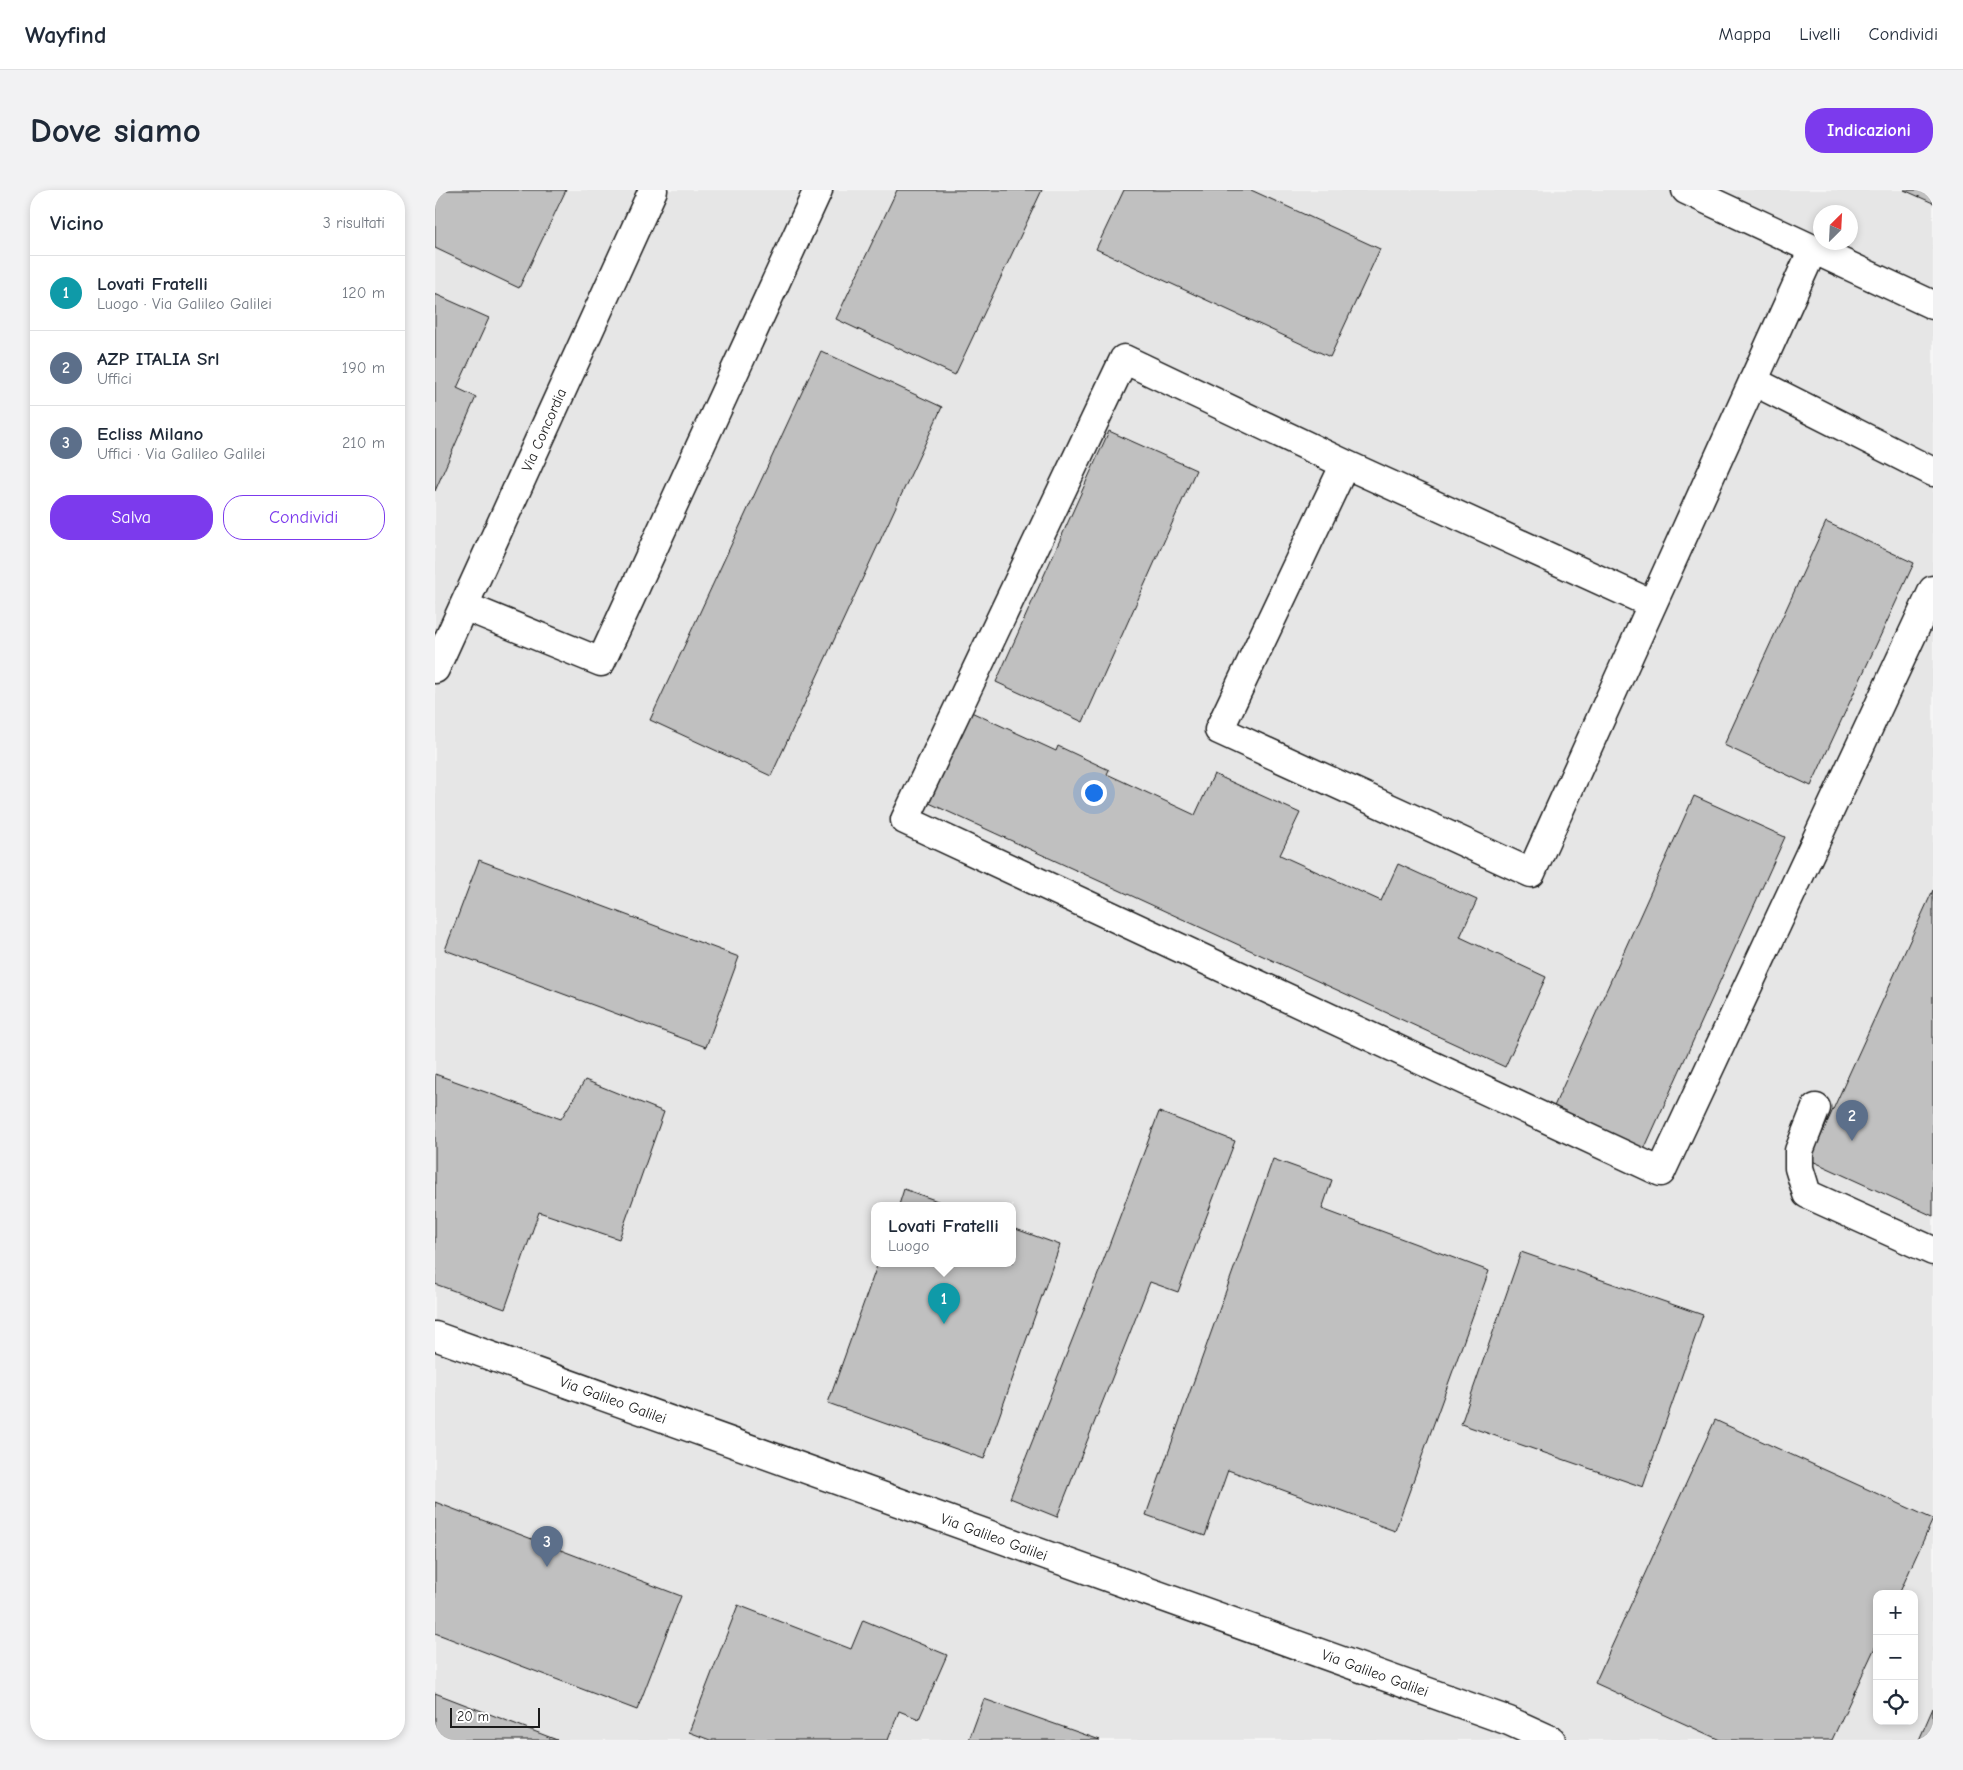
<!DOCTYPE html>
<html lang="it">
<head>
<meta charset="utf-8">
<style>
  body { margin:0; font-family:"Comic Neue",sans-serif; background:#f2f2f3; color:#1f2937 }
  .controls { position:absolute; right:15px; bottom:15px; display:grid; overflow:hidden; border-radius:10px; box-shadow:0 2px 8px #0003 }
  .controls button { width:45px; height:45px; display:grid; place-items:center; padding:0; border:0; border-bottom:1px solid #e0e1e3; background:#fff; color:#1f2937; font:25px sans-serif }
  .compass { position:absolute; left:1378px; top:15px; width:45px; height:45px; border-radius:50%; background:#fff; box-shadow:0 2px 8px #0003; rotate:24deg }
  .scale { position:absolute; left:15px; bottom:12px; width:90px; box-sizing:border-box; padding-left:5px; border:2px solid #1c1c1c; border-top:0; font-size:14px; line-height:18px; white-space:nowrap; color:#1c1c1c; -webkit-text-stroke:4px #fff; paint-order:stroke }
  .you { position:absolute; left:658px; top:602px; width:18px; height:18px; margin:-12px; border:4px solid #fff; border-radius:50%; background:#1a73e8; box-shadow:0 0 0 8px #1a73e833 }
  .badge { display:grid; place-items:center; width:32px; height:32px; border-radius:50%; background:#7c3aed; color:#fff; font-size:16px; font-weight:700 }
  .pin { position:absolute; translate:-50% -41px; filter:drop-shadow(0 1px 2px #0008) }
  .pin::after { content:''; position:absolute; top:26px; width:18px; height:15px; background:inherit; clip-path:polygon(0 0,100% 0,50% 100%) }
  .popup { position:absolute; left:436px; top:1012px; width:145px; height:65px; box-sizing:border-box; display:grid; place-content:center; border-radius:10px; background:#fff; filter:drop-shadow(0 1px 4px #0005); font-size:16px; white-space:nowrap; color:#747a83 }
  .popup b { font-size:19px; color:#1f2937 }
  .popup::after { content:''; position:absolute; left:50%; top:100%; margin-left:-10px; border:10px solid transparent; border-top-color:#fff }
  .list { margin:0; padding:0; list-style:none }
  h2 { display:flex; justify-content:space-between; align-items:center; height:65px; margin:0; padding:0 20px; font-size:21px }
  h2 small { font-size:16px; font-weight:400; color:#747a83 }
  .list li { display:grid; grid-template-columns:32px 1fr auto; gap:15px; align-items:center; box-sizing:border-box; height:75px; padding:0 20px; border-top:1px solid #e0e1e3 }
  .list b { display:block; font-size:19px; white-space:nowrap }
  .list p { margin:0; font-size:16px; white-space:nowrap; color:#747a83 }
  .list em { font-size:16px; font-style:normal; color:#747a83 }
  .actions { display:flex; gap:10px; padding:15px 20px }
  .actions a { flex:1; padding:11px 0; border:1px solid #7c3aed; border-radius:20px; text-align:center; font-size:18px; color:#7c3aed }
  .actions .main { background:#7c3aed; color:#fff }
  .icon { flex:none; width:28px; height:28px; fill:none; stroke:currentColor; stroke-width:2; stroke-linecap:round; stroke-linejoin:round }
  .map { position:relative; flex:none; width:1498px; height:1550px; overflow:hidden; border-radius:20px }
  header { display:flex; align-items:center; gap:30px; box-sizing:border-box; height:70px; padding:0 25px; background:#fff; border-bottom:1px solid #e0e1e3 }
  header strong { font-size:24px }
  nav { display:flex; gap:28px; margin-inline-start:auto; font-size:18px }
  .intro { display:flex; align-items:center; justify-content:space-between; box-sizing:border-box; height:120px; padding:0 30px }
  h1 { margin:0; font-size:35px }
  .button { padding:12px 22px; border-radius:20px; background:#7c3aed; color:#fff; font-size:18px; font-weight:700 }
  main { display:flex; gap:30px; padding:0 30px }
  aside { flex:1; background:#fff; border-radius:20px; box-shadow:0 2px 8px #0003 }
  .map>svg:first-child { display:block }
</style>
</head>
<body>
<header>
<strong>Wayfind</strong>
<nav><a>Mappa</a><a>Livelli</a><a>Condividi</a></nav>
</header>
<div class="intro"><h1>Dove siamo</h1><a class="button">Indicazioni</a></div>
<main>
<aside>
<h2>Vicino<small>3 risultati</small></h2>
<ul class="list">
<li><span class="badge" style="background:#0f9aa8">1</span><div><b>Lovati Fratelli</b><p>Luogo · Via Galileo Galilei</p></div><em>120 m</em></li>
<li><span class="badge" style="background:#5c6f8a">2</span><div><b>AZP ITALIA Srl</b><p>Uffici</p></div><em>190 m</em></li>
<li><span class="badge" style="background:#5c6f8a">3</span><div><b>Ecliss Milano</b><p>Uffici · Via Galileo Galilei</p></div><em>210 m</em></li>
</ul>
<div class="actions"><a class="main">Salva</a><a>Condividi</a></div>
</aside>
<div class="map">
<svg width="1498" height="1550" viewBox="0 0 1498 1550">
  <rect width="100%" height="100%" fill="#f6f6f6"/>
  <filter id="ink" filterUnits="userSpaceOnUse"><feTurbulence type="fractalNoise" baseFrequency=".02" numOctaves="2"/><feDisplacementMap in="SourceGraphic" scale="10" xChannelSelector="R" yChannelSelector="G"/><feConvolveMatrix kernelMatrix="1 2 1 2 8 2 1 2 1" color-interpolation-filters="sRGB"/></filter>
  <g filter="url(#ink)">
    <path fill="#e6e6e6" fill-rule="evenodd" d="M0,0H1498V1550H0ZM1386,22H1416V52H1386ZM440,1015H578V1073H440ZM1442,1404H1479V1531H1442Z"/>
    <path fill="#c0c0c0" stroke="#1c1c1c" d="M0,0H131L84,98L0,58Z
      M462,0H607L520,185L401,129Z
      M689,0H816L945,59L895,167L661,59Z
      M1469,0H1498V13Z
      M0,104L54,128L22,198L41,207L0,301Z
      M386,161L507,217L336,586L215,530Z
      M674,241L761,280L648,532L561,492Z
      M1391,332L1479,373L1376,596L1289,555Z
      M534,521L621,561L623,556L674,580L672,584L760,625L779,584L865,623L845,665L946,711L963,674L1042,710L1025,747L1111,787L1070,877L492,612Z
      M1259,606L1350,647L1207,964L1116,923Z
      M44,670L304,767L271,857L10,760Z
      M1498,700V1026L1375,970Z
      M0,884L126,929L150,890L229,922L184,1049L104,1022L70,1119L0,1094Z
      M724,922L800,951L743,1102L715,1092L622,1327L575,1308L667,1074Z
      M838,969L897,990L887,1019L1054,1081L960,1341L793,1280L770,1346L711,1325Z
      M469,999L514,1015H464Z
      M578,1038L625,1055L549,1269L393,1213L443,1073H578Z
      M1086,1062L1268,1125L1208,1297L1026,1234Z
      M1280,1230L1498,1329L1464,1404H1442V1453L1397,1550H1285L1160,1493Z
      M0,1312L246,1406L202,1520L0,1443Z
      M303,1415L416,1459L428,1430L512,1465L484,1529L464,1521L453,1550H275L254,1542Z
      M0,1503L122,1550H0Z
      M549,1509L665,1550H534Z
      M1498,1518V1550H1484Z"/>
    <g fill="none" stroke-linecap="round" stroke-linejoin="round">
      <defs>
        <path id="minor" d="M1251,0L1498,115
          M1318,191L1498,282
          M910,274L689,169L470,630L1226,982L1498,400
          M1217,414L910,274L784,540L1096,683C1190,475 1283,267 1378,59
          M29,416L166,472L383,0
          M0,479L218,0
          M1381,918L1364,961V978L1372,1004L1498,1061
          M0,1146L1074,1531L1116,1550"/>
      </defs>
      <use href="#minor" stroke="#1c1c1c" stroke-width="31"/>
      <use href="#minor" stroke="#fff" stroke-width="28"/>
    </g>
  </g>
  <g text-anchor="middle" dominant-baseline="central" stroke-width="4.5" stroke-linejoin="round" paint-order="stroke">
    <g font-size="15" fill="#1c1c1c" stroke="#fff">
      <text transform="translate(109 240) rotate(-66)">Via Concordia</text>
      <text transform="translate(178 1210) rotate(20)">Via Galileo Galilei</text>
      <text transform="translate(559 1347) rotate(20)">Via Galileo Galilei</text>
      <text transform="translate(940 1483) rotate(20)">Via Galileo Galilei</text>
    </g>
  </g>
</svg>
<div class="controls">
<button>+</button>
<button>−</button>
<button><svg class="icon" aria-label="locate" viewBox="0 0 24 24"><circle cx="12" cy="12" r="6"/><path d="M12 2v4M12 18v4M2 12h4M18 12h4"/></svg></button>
</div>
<svg class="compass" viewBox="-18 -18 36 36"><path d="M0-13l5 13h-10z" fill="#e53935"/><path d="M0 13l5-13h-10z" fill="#747a83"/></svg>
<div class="scale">20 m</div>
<div class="you"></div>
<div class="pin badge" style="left:509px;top:1134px;background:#0f9aa8">1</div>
<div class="popup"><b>Lovati Fratelli</b>Luogo</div>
<div class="pin badge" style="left:1417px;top:951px;background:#5c6f8a">2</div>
<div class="pin badge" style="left:112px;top:1377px;background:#5c6f8a">3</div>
</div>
</main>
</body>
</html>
